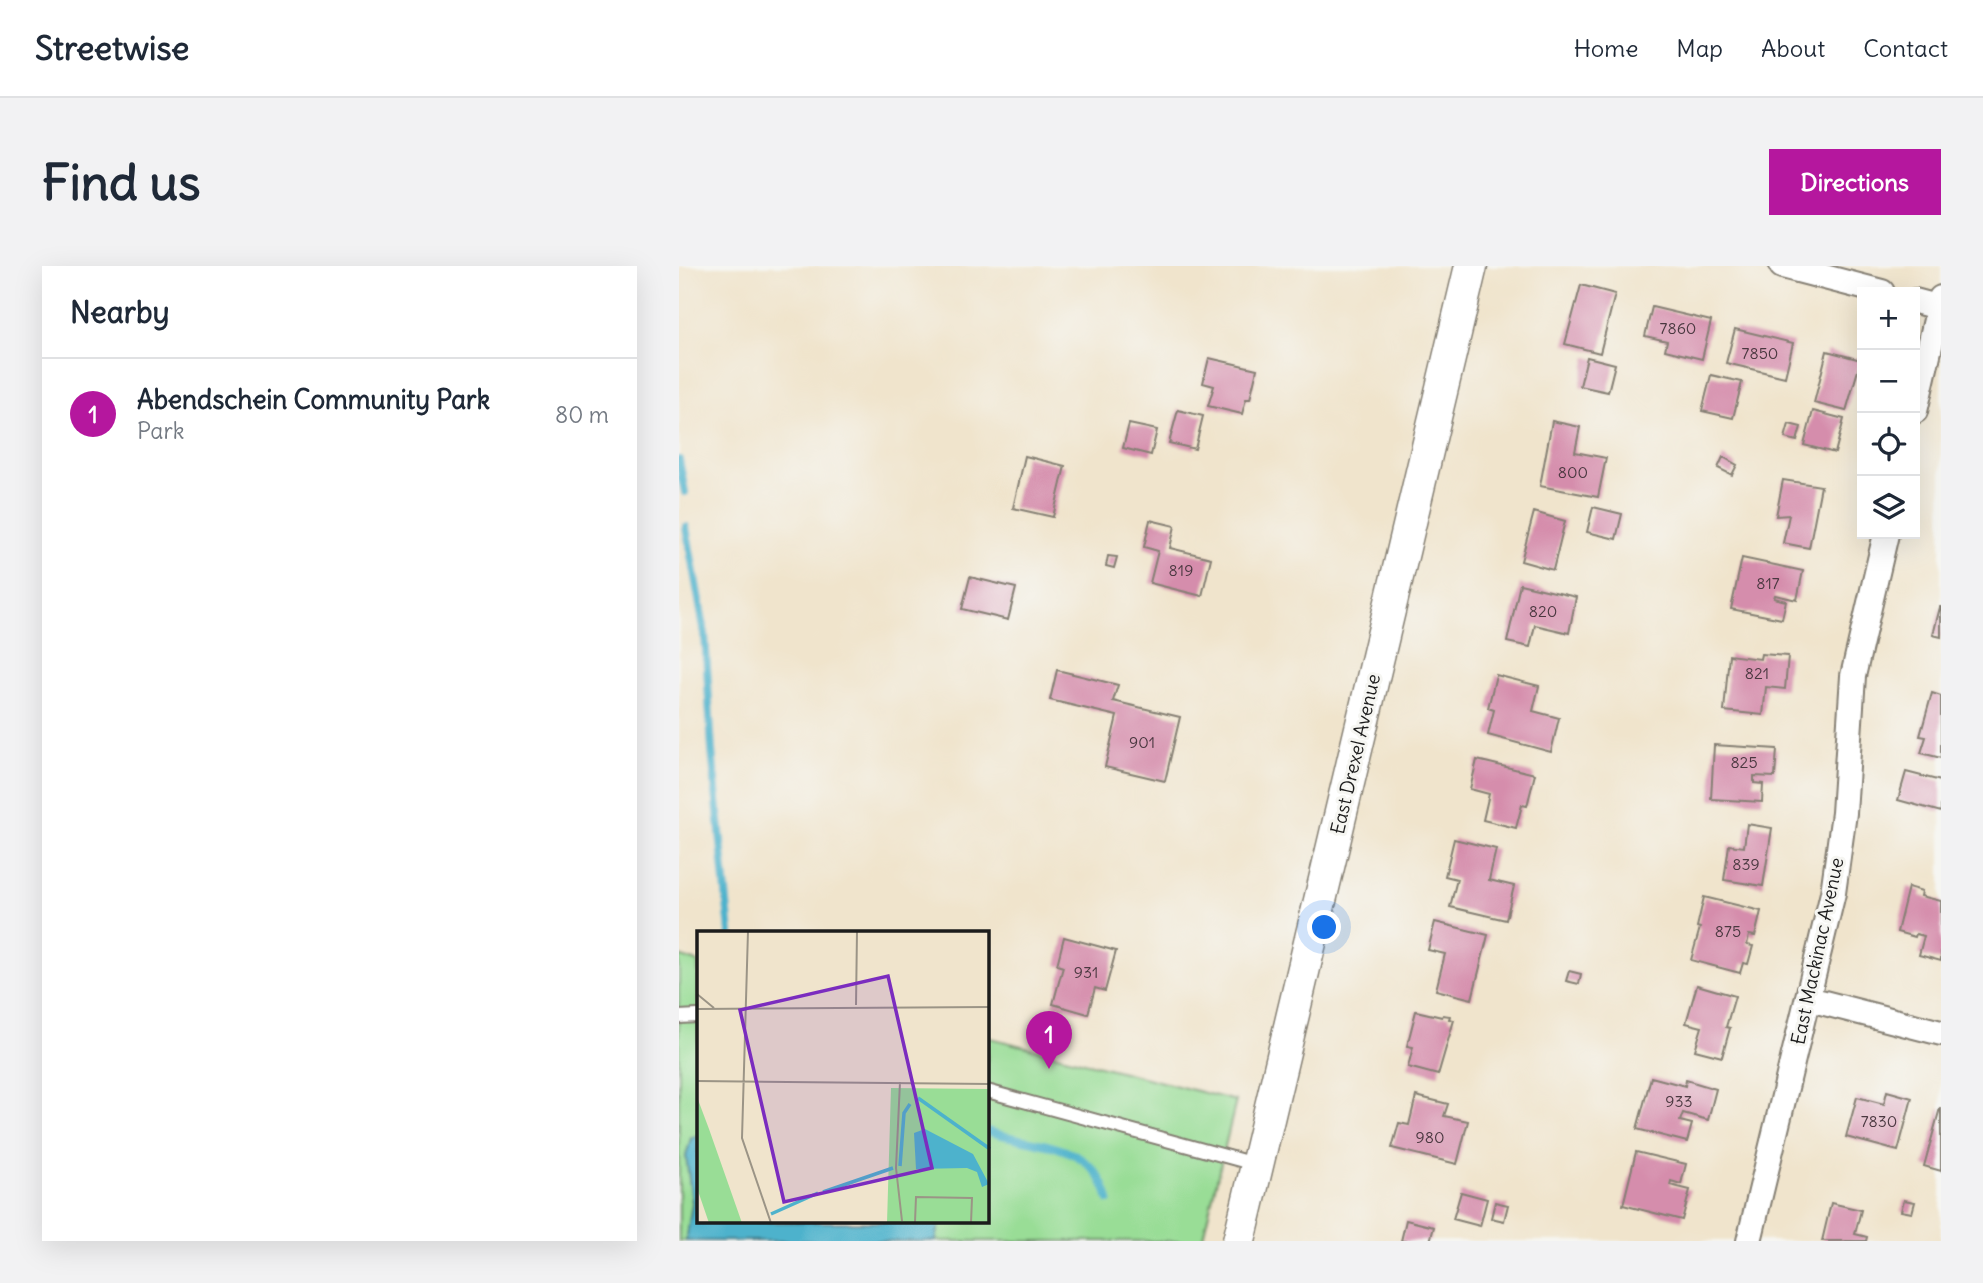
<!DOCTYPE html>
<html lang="en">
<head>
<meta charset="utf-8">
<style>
  body { margin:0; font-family:Delius,sans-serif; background:#f2f2f3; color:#1f2937 }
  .controls { position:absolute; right:21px; top:21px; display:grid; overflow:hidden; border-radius:0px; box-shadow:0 7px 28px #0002 }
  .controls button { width:63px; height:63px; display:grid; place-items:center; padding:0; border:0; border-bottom:2px solid #e0e1e3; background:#fff; color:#1f2937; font:35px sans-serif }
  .you { position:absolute; left:646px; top:662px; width:24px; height:24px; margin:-18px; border:5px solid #fff; border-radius:50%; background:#1a73e8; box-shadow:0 0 0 10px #1a73e833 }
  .badge { display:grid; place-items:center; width:46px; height:46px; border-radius:50%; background:#b5179e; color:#fff; font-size:23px; font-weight:700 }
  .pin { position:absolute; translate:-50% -58px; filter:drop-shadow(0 2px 4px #0008) }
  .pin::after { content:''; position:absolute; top:37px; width:24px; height:21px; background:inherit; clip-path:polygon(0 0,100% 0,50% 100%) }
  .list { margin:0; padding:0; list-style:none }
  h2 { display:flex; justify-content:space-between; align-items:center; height:91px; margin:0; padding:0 28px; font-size:30px }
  h2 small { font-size:23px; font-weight:400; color:#747a83 }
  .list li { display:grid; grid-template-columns:46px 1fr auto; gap:21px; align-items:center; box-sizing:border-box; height:112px; padding:0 28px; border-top:2px solid #e0e1e3 }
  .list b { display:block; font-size:26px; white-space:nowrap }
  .list p { margin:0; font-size:23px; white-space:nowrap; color:#747a83 }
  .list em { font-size:23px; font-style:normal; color:#747a83 }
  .icon { flex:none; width:38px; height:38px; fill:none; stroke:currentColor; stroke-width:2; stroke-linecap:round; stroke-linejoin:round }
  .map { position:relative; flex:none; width:1262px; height:975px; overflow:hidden; border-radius:0px }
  header { display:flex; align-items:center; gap:42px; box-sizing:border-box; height:98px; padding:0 35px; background:#fff; border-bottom:2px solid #e0e1e3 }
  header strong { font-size:33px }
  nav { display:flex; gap:38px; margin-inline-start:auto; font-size:24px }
  .intro { display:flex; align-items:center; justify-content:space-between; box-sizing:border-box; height:168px; padding:0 42px }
  h1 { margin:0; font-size:49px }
  .button { padding:18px 32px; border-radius:0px; background:#b5179e; color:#fff; font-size:24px; font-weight:700 }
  main { display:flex; gap:42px; padding:0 42px }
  aside { flex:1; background:#fff; border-radius:0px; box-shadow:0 7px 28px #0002 }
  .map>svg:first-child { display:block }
</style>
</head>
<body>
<header>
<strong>Streetwise</strong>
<nav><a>Home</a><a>Map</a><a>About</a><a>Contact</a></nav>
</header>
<div class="intro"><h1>Find us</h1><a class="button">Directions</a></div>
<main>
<aside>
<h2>Nearby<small></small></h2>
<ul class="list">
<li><span class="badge">1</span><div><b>Abendschein Community Park</b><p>Park</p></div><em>80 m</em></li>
</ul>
</aside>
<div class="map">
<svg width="1262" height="975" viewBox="0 0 1262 975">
  <rect width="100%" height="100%" fill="#f6f6f2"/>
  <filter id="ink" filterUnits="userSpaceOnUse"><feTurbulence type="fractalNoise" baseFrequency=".0143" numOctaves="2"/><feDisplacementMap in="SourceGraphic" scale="14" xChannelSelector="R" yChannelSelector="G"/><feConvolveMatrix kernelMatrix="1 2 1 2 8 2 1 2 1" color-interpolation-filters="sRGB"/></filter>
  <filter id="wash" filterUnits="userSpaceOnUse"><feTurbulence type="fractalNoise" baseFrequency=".00686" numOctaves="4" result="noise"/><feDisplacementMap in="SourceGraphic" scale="28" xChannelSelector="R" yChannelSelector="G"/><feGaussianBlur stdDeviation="1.57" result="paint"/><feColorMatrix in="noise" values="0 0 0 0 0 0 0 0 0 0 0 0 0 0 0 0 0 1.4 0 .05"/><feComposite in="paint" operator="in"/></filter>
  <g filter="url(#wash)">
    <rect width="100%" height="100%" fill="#f0e4cc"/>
    <path fill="#99dd96" stroke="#5a7c59" stroke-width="2" d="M0,690L19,696V956H308V771L557,835L523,975H0Z"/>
    <path fill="#4db2cc" stroke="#346774" stroke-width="2" d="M19,869V956H261L257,975H7L13,937L7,890L12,872Z"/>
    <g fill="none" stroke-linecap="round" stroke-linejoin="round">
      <path stroke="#4db2cc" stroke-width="8" d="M0,194L6,226
        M7,261L26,368L33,484L51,667
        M308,865C357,881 415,874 430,934"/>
    </g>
    <g id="blocks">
      <path fill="#d58dac" d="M902,19L936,28L921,87L886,78Z
        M973,41L1032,55L1023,93L986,84L988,75L966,70Z
        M1056,63L1114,77L1106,111L1047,97Z
        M1148,85L1182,94L1167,145L1135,137Z
        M908,91L936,98L929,126L901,120Z
        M530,92L578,103L571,133H567L563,148L529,140L535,120L524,117Z
        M1032,109L1063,116L1054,152L1023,145Z
        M499,144L524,150L516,183L490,177Z
        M1134,145L1165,153L1156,187L1125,179Z
        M873,155L901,161L896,186L927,192L919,231L861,220Z
        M450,158L478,164L472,189L444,182Z
        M1110,158L1122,161L1118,175L1106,172Z
        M346,190L386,200L374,251L334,242Z
        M1044,191L1058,199L1053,209L1039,202Z
        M1104,214L1142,220L1130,282L1104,277L1110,249L1097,250Z
        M914,241L943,248L937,273L908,266Z
        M855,246L886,255L874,304L842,295Z
        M471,254L496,260L491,282L532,292L523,330L471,317L479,285L465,281Z
        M429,290L438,291L435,302L427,300Z
        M1063,292L1124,305L1118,334L1096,329L1095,332L1107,335L1103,353L1052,343Z
        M291,311L337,322L329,354L283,343Z
        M841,318L897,331L890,367L856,359L851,381L828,376Z
        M1261,341H1262V371L1254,369Z
        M1082,388L1109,390L1106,423L1087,421L1084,449L1045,445L1050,389L1081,393Z
        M378,404L439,419L434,435L501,451L486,515L426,501L438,450L371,434Z
        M817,409L860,420L854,445L880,452L872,486L809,469L815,444L809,442Z
        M1253,427L1262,430V492L1242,487L1247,471L1241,470Z
        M1035,479L1098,483L1096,511L1075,510V517L1084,518L1083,536L1032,533Z
        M798,494L856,508L848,540L843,539L837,562L804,554L810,528L791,523Z
        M1227,506L1262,515V546L1219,534Z
        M1068,558L1093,562L1084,620L1045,614L1050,579L1065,581Z
        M775,573L817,583L810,614L835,620L827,654L771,641L778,613L766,610Z
        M1229,621L1243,625L1242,630L1262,635V695L1240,689L1245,670L1237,668L1236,671L1218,666Z
        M1025,631L1082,645L1076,670L1070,669L1068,679L1074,680L1069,698L1064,697L1061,707L1012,694L1021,662L1018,661Z
        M756,656L809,669L793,733L757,724L766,688L749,684Z
        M385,671L437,685L426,725L416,722L409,748L374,738L384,701L378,699Z
        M890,705L902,708L900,718L887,715Z
        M1018,719L1056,730L1047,761L1051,762L1043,791L1016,784L1023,761L1007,757Z
        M737,745L763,751L764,749L771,750L770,753L775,754L759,809L729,801L734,781L728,780Z
        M972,811L1006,820L1007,814L1037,823L1029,854L1004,847L1001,855L1013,858L1008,876L958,863Z
        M1208,825L1233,832L1219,885L1167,871L1178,831L1205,838Z
        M737,830L769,838L765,850L789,855L778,898L713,882L720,857L730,859Z
        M1261,842H1262V905L1245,900Z
        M957,886L1007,898L1002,918L992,915L991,919L1011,924L1003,954L944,939Z
        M782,926L808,933L801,960L774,953Z
        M1225,934L1236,936L1233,947L1222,945Z
        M816,936L829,939L825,955L812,952Z
        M1152,937L1182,944L1176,968L1188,971L1187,975H1143Z
        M727,954L755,961L751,975H722Z"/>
    </g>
  </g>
  <g filter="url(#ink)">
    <use href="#blocks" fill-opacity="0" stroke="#868074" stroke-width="2"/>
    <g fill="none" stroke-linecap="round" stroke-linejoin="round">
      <defs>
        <path id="service" d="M0,751L19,750
          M308,825L579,899"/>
        <path id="minor" d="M1103,0L1203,26
          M1236,35L1262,42
          M1236,145L1262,32
          M1130,733L1262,767
          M1070,975L1154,627L1165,547L1174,410L1207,268"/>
        <path id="tertiary" d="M560,975L792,0"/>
      </defs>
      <use href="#service" stroke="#868074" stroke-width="16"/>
      <use href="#minor" stroke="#868074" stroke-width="28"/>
      <use href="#tertiary" stroke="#868074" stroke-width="35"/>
      <use href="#service" stroke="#fff" stroke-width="12"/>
      <use href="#minor" stroke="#fff" stroke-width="24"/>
      <use href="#tertiary" stroke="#fff" stroke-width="32"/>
    </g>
  </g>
  <g text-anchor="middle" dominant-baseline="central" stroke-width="6" stroke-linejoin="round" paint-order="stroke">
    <g font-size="16" fill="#4a3840">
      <text x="999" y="62">7860</text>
      <text x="1081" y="87">7850</text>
      <text x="894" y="206">800</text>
      <text x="502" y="304">819</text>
      <text x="1089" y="317">817</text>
      <text x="864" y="345">820</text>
      <text x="1078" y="407">821</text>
      <text x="463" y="476">901</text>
      <text x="1065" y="496">825</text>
      <text x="1067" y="598">839</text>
      <text x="1049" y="665">875</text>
      <text x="407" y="706">931</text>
      <text x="1000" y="835">933</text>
      <text x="1200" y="855">7830</text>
      <text x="751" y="871">980</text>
    </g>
    <g font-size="19" fill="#1c1c1c" stroke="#f6f6f2">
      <text transform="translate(676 488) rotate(-77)">East Drexel Avenue</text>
      <text transform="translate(1138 685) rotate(-78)">East Mackinac Avenue</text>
    </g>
  </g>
  <g transform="translate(18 665)">
    <rect width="292" height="292" fill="#f0e4cc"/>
    <path d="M194,157L292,158V292H190ZM0,166L12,198L45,292H12L0,257Z" fill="#99dd96"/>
    <path d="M228,198L276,223L292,253L285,256L280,241L270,237L219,238L217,202Z" fill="#4db2cc"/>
    <path fill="none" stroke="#4db2cc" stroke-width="3.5" d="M221,167L293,218M203,235L207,182L213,173M126,261L196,237M74,283L121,262"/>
    <path fill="none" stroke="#9b9486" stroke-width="2" d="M51,0L45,207L74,292M0,63L17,77M159,74L160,0M0,78L293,76M0,150L293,153M203,151L199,237L205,290M218,291L219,266L275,267L274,292M141,292H170M197,292H266"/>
    <path fill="#7b2cbf" fill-opacity="0.15" stroke="#7b2cbf" stroke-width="3.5" d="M191,45L235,237L87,271L43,79Z"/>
    <rect width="292" height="292" fill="none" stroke="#1c1c1c" stroke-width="3.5"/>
  </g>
</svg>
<div class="controls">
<button>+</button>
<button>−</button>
<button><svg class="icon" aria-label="locate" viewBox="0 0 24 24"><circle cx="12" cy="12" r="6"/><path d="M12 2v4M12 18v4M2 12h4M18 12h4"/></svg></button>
<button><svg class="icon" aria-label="layers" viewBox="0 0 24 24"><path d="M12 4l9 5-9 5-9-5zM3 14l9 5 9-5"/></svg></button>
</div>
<div class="you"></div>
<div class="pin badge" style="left:370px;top:803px">1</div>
</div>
</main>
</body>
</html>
